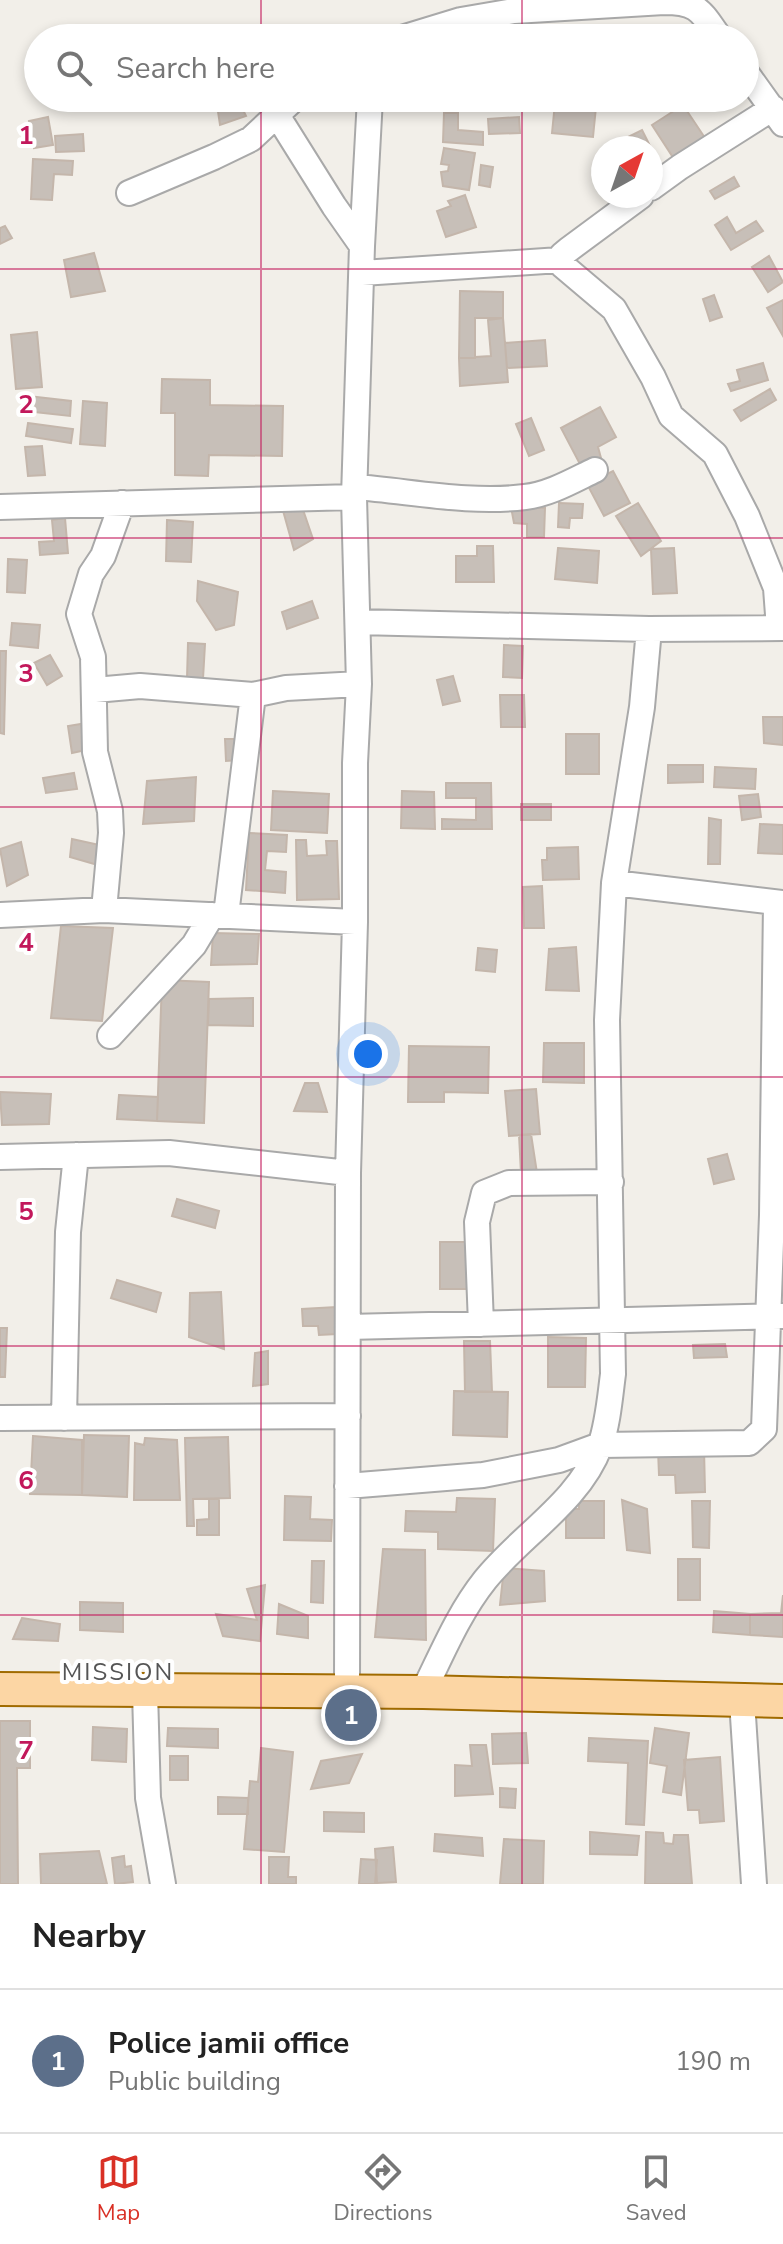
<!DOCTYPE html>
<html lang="en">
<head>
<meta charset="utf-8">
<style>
  body { margin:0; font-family:"Nunito Sans",sans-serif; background:#f6f6f6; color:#222 }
  .compass { position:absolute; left:591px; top:136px; width:72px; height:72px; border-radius:50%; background:#fff; box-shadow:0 4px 12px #0003; rotate:40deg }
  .you { position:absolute; left:368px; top:1054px; width:28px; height:28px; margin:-20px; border:6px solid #fff; border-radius:50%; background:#1a73e8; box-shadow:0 0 0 12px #1a73e833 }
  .badge { display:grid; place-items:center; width:52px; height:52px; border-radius:50%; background:#d93025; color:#fff; font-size:26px; font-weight:700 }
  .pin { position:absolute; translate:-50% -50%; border:4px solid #fff; box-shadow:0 2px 8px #0006 }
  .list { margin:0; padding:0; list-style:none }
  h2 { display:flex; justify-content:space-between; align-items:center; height:104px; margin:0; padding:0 32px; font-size:34px }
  h2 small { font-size:26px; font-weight:400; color:#767676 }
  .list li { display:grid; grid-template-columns:52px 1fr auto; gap:24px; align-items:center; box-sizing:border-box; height:144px; padding:0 32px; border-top:2px solid #e0e0e0 }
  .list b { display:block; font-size:30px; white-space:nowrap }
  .list p { margin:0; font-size:26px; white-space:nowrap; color:#767676 }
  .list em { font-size:26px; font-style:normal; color:#767676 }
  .icon { flex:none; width:44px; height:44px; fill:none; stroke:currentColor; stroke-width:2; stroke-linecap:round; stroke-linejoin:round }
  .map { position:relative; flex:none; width:783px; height:1884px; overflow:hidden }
  .search { position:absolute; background:#fff; box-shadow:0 4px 12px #0003; left:24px; right:24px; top:24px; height:88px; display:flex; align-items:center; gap:20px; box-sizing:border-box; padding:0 28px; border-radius:44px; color:#767676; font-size:30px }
  .sheet { height:248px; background:#fff }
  nav { display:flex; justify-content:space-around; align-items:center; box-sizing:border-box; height:112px; border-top:2px solid #e0e0e0; background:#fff; font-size:22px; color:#767676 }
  nav a { display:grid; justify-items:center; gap:4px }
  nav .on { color:#d93025 }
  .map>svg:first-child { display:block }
</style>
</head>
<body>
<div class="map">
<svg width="783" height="1884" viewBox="0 0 783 1884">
  <rect width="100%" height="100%" fill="#f2efe9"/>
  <path fill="#c7bfb8" stroke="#c4b6ab" stroke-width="2" d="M216,98H237L246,116L220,125Z
    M555,103L596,107L593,137L552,133Z
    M683,105L707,141L676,162L652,125Z
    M444,113H458V130L483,132V145L443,142Z
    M48,117L53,145L34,148L29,121Z
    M519,117L520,133L489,134L488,119Z
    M642,130L652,150L651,148H616L614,144Z
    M83,134L84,151L56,152L55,136Z
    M444,148L475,153L469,190L443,186L441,172L448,171L449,165L441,164Z
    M33,159L73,161L72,175L54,174L52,200L31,199Z
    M481,165L493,167L490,187L479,185Z
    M734,177L739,186L715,199L710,191Z
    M465,195L476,227L446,237L437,211L451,206L448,201Z
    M727,217L736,233L756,221L763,231L731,250L715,225Z
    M5,226L12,238L0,244V228Z
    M94,253L105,291L71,297L64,260Z
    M769,256L783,282L768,292L752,267Z
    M460,291L503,292V318H475V358H459Z
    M714,295L722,317L710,321L703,299Z
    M783,300V336L767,308Z
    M503,318L508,382L460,386L459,358L491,356L488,320Z
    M37,332L42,387L16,389L11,335Z
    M545,340L547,366L507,368L505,343Z
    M763,363L768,380L731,391L728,384L740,381L737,370Z
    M162,379L210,380V405L283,406L282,456L209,455L208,476L175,475V413H161Z
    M770,389L776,400L741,421L734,410Z
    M28,396L71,401L70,416L26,411Z
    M83,401L107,403L105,446L80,444Z
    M600,407L616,437L598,447L601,458L582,468L561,428Z
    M531,418L544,450L529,456L516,424Z
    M28,423L73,429L71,443L26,436Z
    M42,446L45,475L28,476L25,447Z
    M613,471L630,503L604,516L587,484Z
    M300,501L313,539L294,550L282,507Z
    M559,503L583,504L582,518H570L569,528L558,527Z
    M638,503L661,541L641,556L616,516Z
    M511,507L545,508L544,537H527V524L514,523Z
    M65,518L68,553L40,555L39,542L54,541L52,520Z
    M167,520L193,522L191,562L166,561Z
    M477,546H493L494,582H456V556H477Z
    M558,548L599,551L597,583L555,579Z
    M674,548L677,593L653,594L651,549Z
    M8,559L27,560L25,593L7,592Z
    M198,581L238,592L234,625L216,630L197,601Z
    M312,601L318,618L287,629L282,612Z
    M12,623L40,625L38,648L10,645Z
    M188,643L205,644L203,679L187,678Z
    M504,645L523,646L522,678L503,677Z
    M0,651H6L4,734L0,733Z
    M50,655L62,676L47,685L34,663Z
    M453,676L460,701L443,705L437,680Z
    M500,695H524L525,727H501Z
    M763,717H783V745L764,743Z
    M81,724L86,750L72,753L68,726Z
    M566,734H599V774H566Z
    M225,739H240V760L226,761Z
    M668,765H703V782L668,783Z
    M715,767L756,769L755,789L714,787Z
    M74,773L77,789L46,793L43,778Z
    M196,777L194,821L143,824L147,781Z
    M446,783H491L492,829H442V819L476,820V798H446Z
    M273,791L329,794L327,833L271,830Z
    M402,791L434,792L435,829L401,828Z
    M758,794L761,817L742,820L739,796Z
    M521,804H551V820H521Z
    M709,818L721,820L720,864H708Z
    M760,824L783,825V854L758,853Z
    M249,833L287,835L286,852L267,851L265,870L286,872L285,893L246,890Z
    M72,839L104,846L101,866L70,857Z
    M296,840H306L307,856L327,855L326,841H337L339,899L297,900Z
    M21,842L28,875L7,886L0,849Z
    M578,847L579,879L543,880L542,860H547V848Z
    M542,886L544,928H524L523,887Z
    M61,926L113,928L102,1021L51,1018Z
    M213,933L259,934L257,964L211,965Z
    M576,947L579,991L546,990L549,949Z
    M478,948L497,950L495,972L476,970Z
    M162,980L209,982L204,1123L157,1121Z
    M253,998V1026L208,1025L209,999Z
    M544,1043H584V1083L543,1082Z
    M409,1046L489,1047L488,1093L444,1092V1102H408Z
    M305,1083H318L327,1112L294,1111Z
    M536,1089L540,1134L509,1136L505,1091Z
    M0,1092L51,1094L49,1124L2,1125Z
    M119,1095L158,1097L157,1121L117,1119Z
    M531,1134L537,1173H521L519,1135Z
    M727,1154L734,1179L714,1184L708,1159Z
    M177,1199L219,1211L215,1228L172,1216Z
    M440,1242H471V1289H440Z
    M117,1280L161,1293L156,1312L111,1298Z
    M221,1292L224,1349L189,1337L190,1293Z
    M336,1307L337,1334L319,1335L318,1326H303L302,1309Z
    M0,1328H7L5,1377H0Z
    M548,1337L586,1338L585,1387H548Z
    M464,1341H490L492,1392H465Z
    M725,1344L727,1357L694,1358L693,1345Z
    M268,1351V1384L253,1386L255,1353Z
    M454,1391L508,1392L507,1437L453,1435Z
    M84,1435L129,1436L127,1497L82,1495Z
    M33,1436L82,1440V1495L30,1494Z
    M228,1437L230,1498L193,1499L194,1526H187L185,1438Z
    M145,1438L177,1440L180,1500H134L135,1443L144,1445Z
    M704,1448L705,1492L676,1493L675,1475H659L658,1450Z
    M285,1496L311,1497L310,1519L332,1520L331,1541L284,1540Z
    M457,1498L495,1499L493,1551L438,1549V1532L405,1531L406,1511L456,1512Z
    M209,1499H219V1535H197V1520L209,1519Z
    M622,1500L647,1509L650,1553L627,1550Z
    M579,1501H604V1538H566V1509H579Z
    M692,1501H710L709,1548L693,1547Z
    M383,1549L425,1550L426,1640L375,1637Z
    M678,1559H700V1600H678Z
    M312,1561H324L323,1603L311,1602Z
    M504,1568L544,1571L545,1601L500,1605Z
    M265,1585L260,1641L223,1636L216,1614L257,1620L247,1589Z
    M783,1595V1637L750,1635V1614L781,1613Z
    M80,1602L123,1603V1632L80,1630Z
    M279,1604L308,1616V1638L277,1634Z
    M714,1611L750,1614V1635L713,1632Z
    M22,1618L60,1624L58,1641L13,1639Z
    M0,1721H30V1768H17L18,1884H0Z
    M93,1727L127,1729L126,1762L92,1760Z
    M168,1728L218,1729V1748L167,1746Z
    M655,1728L689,1733L681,1795L663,1792L667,1766L650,1763Z
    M526,1733L528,1763L493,1764L492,1734Z
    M589,1738L648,1741L644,1825L626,1824L628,1763L588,1761Z
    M470,1745H486L493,1794L455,1796V1765L472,1766Z
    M261,1748L293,1752L284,1852L244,1849L250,1781L258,1782Z
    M362,1754L349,1783L311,1789L321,1761Z
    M170,1756H188V1780H170Z
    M720,1757L724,1821L700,1823L699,1810H688L684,1760Z
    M500,1788L516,1789L515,1808L500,1807Z
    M218,1797L248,1798V1814H218Z
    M324,1812L364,1813V1832L324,1831Z
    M590,1832L639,1836L637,1855L590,1854Z
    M646,1832L663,1833L664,1843L673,1844L674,1835H688L692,1884H645Z
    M435,1834L482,1838L483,1856L434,1851Z
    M504,1839L544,1841L543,1884H500Z
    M393,1847L396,1882L377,1883L375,1849Z
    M99,1851L107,1884H41L40,1854Z
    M124,1856L125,1867L131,1866L133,1882L115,1884L112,1858Z
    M269,1857H289L288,1877H296V1884H269Z
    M361,1859L377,1860L375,1884H359Z"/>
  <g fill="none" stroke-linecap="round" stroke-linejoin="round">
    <defs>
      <path id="minor" d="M402,38L461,20L514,11L664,2C699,2 701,12 720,38
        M745,71L783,124
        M277,115L334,206L362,246
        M651,188L680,167L773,108
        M129,193L214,157L251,139L295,98
        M641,196L568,250L562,255V265L614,309L653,377L671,416L715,454L747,516L776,588L779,628
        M362,273L560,260
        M355,487C410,491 469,504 525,497C550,494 572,481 595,470
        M0,507L354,497
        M358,622L649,629L783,628
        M95,690L140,686L253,695
        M614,883L783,903
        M104,910L111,833L110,811L95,752L93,657L79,614L91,574L103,556L122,503
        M0,915L104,910L355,922
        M226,915L253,695L286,688L359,684
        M110,1036L194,945L212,915
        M0,1157L169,1153L348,1173
        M481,1324L477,1222L484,1193L509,1183L611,1182
        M348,1327L783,1316
        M0,1418L348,1416
        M64,1418L68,1232L76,1155
        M347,1486L483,1475L559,1460L600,1445L749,1443L764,1429L772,1215L776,903
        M347,1691L348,1173L355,922V763L359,684L354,497L362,246L370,98
        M145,1692L148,1798L163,1884
        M423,1692C442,1654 458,1614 485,1580C521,1535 579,1502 600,1446C608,1424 610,1397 613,1374L607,1020L614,883L642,707L649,629
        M742,1701L754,1884"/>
      <path id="major" d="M0,1689L423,1692L783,1701"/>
    </defs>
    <use href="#minor" stroke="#a9a9a9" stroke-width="28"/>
    <use href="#major" stroke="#a06b00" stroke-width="36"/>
    <use href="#minor" stroke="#fff" stroke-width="24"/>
    <use href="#major" stroke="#fcd6a4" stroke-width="32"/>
  </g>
  <path fill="none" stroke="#c2185b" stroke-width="2" stroke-opacity="0.55" d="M261,0V38M522,0V38M261,98V1884M522,98V1884M0,269H783M0,538H783M0,807H783M0,1077H783M0,1346H783M0,1615H783"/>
  <g text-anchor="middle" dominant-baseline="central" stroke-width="8" stroke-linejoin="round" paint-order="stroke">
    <g font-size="24" letter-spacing="2" fill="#555" stroke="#fff">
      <text x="118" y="1672">MISSION</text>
    </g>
  </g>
  <g font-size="26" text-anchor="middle" font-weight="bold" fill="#c2185b" stroke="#fff" stroke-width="8" stroke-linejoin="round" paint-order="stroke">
    <text x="26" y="144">1</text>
    <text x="26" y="413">2</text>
    <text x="26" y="682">3</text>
    <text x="26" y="951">4</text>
    <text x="26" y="1220">5</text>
    <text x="26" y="1489">6</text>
    <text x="26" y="1759">7</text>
  </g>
</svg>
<svg class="compass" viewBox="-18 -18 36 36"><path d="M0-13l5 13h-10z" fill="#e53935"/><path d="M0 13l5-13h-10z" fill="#767676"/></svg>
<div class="you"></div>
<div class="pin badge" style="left:351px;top:1715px;background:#5c6f8a">1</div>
<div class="search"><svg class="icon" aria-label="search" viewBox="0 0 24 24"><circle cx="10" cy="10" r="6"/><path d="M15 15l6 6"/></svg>Search here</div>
</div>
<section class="sheet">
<h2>Nearby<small></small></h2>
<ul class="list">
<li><span class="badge" style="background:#5c6f8a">1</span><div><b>Police jamii office</b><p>Public building</p></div><em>190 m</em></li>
</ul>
</section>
<nav>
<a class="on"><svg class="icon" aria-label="map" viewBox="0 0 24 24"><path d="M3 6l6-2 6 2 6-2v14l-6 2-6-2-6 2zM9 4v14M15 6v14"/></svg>Map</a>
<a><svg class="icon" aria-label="directions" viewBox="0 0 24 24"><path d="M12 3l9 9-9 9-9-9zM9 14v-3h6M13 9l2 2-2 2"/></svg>Directions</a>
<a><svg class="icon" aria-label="saved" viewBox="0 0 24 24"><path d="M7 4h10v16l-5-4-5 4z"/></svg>Saved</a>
</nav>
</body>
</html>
